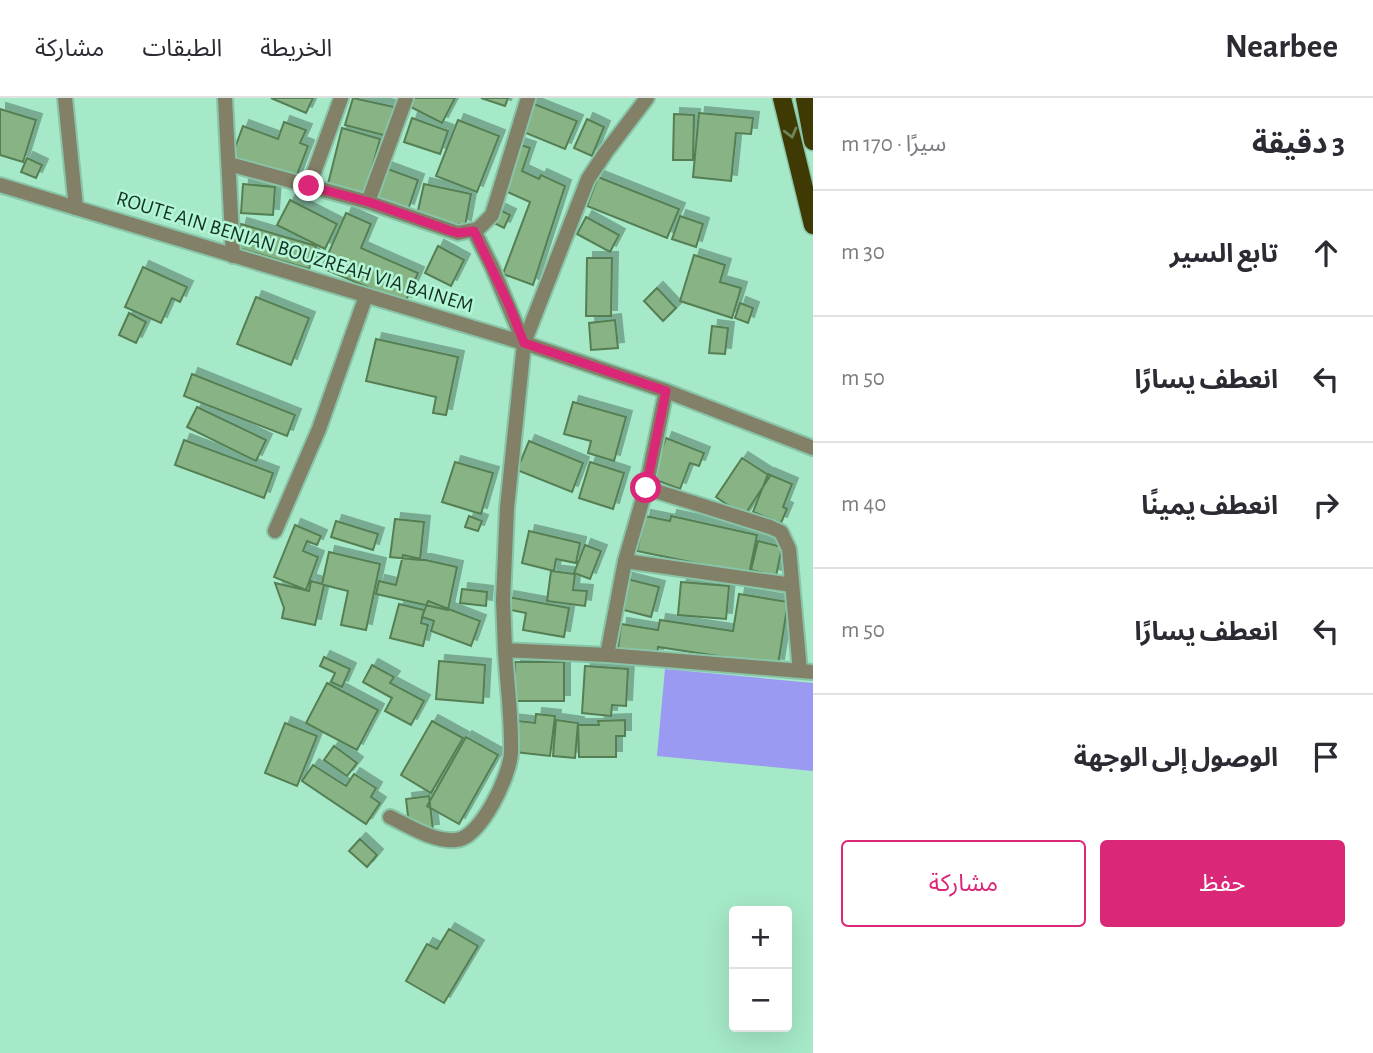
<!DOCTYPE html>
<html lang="ar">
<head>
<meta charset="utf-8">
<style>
  body { margin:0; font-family:"Alegreya Sans","Noto Sans Arabic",sans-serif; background:#f2f2f3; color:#2b2b33; direction:rtl }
  .controls { position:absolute; right:21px; bottom:21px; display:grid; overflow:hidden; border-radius:7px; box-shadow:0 7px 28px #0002 }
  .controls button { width:63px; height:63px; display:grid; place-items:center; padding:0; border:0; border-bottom:2px solid #e1e1e2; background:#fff; color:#2b2b33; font:35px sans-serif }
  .stop { position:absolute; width:21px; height:21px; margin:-16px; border:5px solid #db2777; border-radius:50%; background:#fff }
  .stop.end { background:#db2777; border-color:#fff; box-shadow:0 2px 7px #0008 }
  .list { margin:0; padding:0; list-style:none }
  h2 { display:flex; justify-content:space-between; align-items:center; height:91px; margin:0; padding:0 28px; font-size:30px }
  h2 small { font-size:23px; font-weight:400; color:#7c7c81 }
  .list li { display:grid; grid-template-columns:46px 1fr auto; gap:21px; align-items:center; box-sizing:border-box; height:126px; padding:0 28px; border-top:2px solid #e1e1e2 }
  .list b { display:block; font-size:26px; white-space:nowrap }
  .list em { font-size:23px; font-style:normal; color:#7c7c81 }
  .actions { display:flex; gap:14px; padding:21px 28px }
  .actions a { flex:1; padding:16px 0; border:2px solid #db2777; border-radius:7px; text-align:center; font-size:24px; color:#db2777 }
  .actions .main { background:#db2777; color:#fff }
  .icon { flex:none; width:38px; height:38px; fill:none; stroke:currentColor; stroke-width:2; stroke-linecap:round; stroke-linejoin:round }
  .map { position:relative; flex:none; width:813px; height:955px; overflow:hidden; direction:ltr }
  header { display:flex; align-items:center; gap:42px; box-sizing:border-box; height:98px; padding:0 35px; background:#fff; border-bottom:2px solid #e1e1e2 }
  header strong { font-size:33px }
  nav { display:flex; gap:38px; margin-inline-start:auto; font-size:24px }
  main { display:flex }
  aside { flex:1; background:#fff }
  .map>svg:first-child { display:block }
</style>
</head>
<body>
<header>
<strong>Nearbee</strong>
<nav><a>الخريطة</a><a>الطبقات</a><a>مشاركة</a></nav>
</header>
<main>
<aside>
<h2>3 دقيقة<small>سيرًا · 170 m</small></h2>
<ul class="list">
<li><svg class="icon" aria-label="ahead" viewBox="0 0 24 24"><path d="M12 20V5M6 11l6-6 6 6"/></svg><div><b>تابع السير</b></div><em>30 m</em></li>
<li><svg class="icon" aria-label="left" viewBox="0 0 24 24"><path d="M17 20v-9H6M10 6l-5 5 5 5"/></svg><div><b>انعطف يسارًا</b></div><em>50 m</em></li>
<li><svg class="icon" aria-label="right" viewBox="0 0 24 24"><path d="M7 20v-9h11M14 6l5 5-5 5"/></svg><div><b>انعطف يمينًا</b></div><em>40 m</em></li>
<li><svg class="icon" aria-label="left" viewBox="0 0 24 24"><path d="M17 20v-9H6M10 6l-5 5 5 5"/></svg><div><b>انعطف يسارًا</b></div><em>50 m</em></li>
<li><svg class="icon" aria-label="arrive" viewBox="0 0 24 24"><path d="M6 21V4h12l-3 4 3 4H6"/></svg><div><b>الوصول إلى الوجهة</b></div></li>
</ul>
<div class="actions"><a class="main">حفظ</a><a>مشاركة</a></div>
</aside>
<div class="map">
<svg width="813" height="955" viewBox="0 0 813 955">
  <defs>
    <filter id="shadow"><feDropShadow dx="6" dy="-6" stdDeviation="0" flood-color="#0004"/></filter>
  </defs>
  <rect width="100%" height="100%" fill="#a5e9c8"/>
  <path fill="#9b9af2" d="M665,571L813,585V673L657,658Z"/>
  <path fill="#87b385" stroke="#557f53" stroke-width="2" filter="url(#shadow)" d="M271,0H313L306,15Z
    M353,0L394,9L387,38L345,27Z
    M408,0H455L442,25L405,6Z
    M481,0H508L505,8Z
    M529,4L577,23L565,51L521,33Z
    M0,11L36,22L23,64L0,57Z
    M699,15L753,20L751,36L736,35L731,83L693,79Z
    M674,16L694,17L693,62H673Z
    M412,20L448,33L440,56L404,44Z
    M587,21L604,29L592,58L574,50Z
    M458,22L499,38L477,94L436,78Z
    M284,24L306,32L300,45L308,48L295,82L232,58L243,28L278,41Z
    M342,30L380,41L365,96L328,86Z
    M518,46L530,50L522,73L539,81L541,77L565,88L533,187L503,176L530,104L503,92Z
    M27,60L42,67L36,80L21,74Z
    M385,70L418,82L408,112L375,100Z
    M598,79L679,111L667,140L587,108Z
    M243,86L275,89L273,117L241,115Z
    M424,86L471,96L465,128L417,117Z
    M290,102L337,126L325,151L277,127Z
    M500,112L510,117L504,130L494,125Z
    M346,115L371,126L361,150L418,175L405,205L322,170Z
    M680,118L703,126L696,149L672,141Z
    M586,119L619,137L610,154L577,136Z
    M241,126L316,148L309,171L235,149Z
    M438,148L464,162L451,188L425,175Z
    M694,157L725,167L720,184L741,190L732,220L680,203Z
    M587,160H612L611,218H586Z
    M143,169L187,189L180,204L172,200L161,225L125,209Z
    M657,190L676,210L663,223L644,203Z
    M256,199L309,220L291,267L237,246Z
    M740,205L753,210L748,225L735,220Z
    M129,215L146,224L136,245L119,237Z
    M615,222L618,250L591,252L589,225Z
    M712,228L728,230L725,256L709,255Z
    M376,241L458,259L446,317L433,315L436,299L366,283Z
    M192,276L295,317L287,338L184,298Z
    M573,304L626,319L614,363L588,355L591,343L564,336Z
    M197,309L266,342L256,363L187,329Z
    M666,340L704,355L699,368L690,365L680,391L651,380Z
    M184,342L273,375L264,400L175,367Z
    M529,343L583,365L572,394L517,372Z
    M742,360L770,378L744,418L716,399Z
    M455,364L493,375L481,416L442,404Z
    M590,364L624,375L613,411L579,400Z
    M768,376L792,386L783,409L787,411L781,425L753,414Z
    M469,418L482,423L478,433L465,429Z
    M645,418L670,423L671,418L757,437L749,476L637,453Z
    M395,421L424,424L420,462L390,459Z
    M336,423L378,436L373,452L331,439Z
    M295,427L321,438L317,447L307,443L303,453L318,459L306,492L274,479Z
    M529,433L580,445L576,465L556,461L554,473L522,465Z
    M758,443L782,449L776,478L751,472Z
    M585,447L601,453L590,481L574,475Z
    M329,454L380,466L366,532L341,527L348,493L324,487L315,527L282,520L284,510L275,485L309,493L311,483L322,486Z
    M403,457L457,469L448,512L376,496L379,483L396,487Z
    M551,473L575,476L573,492L587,493L585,508L547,503Z
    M627,481L659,489L651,519L620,511Z
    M681,484L729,488L726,521L678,517Z
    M462,491L487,494L486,508L460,505Z
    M739,496L788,504L778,567L658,549L657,557L618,551L621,526L658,532L660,522L733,533Z
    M508,499L569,510L564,539L523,532L526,515L506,511Z
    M428,503L480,523L471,548L431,533L434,523L422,519Z
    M399,506L424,512L421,525L428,527L423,548L390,540Z
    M324,559L350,571L342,589L331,584L335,575L320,568Z
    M439,563L485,567L483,605L436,601Z
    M515,564H564V603H515Z
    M372,567L394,579L390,585L424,603L411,627L385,613L392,600L363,584Z
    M585,568L628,571L626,608L612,607L611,618L582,615Z
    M327,585L378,612L357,652L306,625Z
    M536,616L555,618L550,658L506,653L510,622L535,625Z
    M556,622L578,625L575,660L553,658Z
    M625,622V638H616V659H579L578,627H599L598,623Z
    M432,623L463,640L431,695L401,677Z
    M285,625L317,638L297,688L265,675Z
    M466,639L498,657L459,726L427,708Z
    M334,648L357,665L347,678L324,662Z
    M313,667L346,688L354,676L376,690L371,699L380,705L366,726L302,683Z
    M429,698L433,732L410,735L406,701Z
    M360,741L377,757L367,769L349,753Z
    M449,831L478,848L444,905L406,883L427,846L437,851Z"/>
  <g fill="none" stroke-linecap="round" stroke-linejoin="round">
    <defs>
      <path id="minor" d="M65,0L76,110
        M225,0L233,158
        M647,0L606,54L588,81L524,245L507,410L503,502L505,552L607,557L813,574
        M229,66L368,104L458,135L478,131L492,117L528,0
        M309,88L341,0
        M368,104L406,0
        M474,133L492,169L524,245
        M646,390L770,429L781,434L789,451L800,573
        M275,433L319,331L366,198
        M625,463L792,487
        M607,557L625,463L646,390L666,293
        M390,719C409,728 433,744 456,742C481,740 510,677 511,655C512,621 507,586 505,552"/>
      <path id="tertiary" d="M0,87L524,245L666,293L813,350"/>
      <path id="primary" d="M782,0L813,127
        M805,0L813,43"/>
    </defs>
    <use href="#minor" stroke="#88c4a7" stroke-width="18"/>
    <use href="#tertiary" stroke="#88c4a7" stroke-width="18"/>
    <use href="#primary" stroke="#88c4a7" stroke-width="21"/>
    <use href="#minor" stroke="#828067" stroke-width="14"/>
    <use href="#tertiary" stroke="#828067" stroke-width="14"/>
    <use href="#primary" stroke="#3f3a04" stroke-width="18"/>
  </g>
  <defs><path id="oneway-chevron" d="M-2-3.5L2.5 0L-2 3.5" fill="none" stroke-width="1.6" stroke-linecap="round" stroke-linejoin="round" transform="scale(1.75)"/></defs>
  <use stroke="#6d8558" href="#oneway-chevron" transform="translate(791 35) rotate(75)"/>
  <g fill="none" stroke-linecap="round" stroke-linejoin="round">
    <path stroke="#db2777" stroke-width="9" d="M309,88L369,104L448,132L458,135L474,133L509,207L524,245L666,293L646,390"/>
  </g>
  <g text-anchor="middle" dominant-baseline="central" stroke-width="5" stroke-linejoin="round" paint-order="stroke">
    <g font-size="21" fill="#153125" stroke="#b2f6d5">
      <text transform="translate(295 154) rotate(17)">ROUTE AIN BENIAN BOUZREAH VIA BAINEM</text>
    </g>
  </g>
</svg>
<div class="controls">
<button>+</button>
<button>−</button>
</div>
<div class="stop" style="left:646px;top:390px"></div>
<div class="stop end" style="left:309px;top:88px"></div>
</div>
</main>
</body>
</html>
